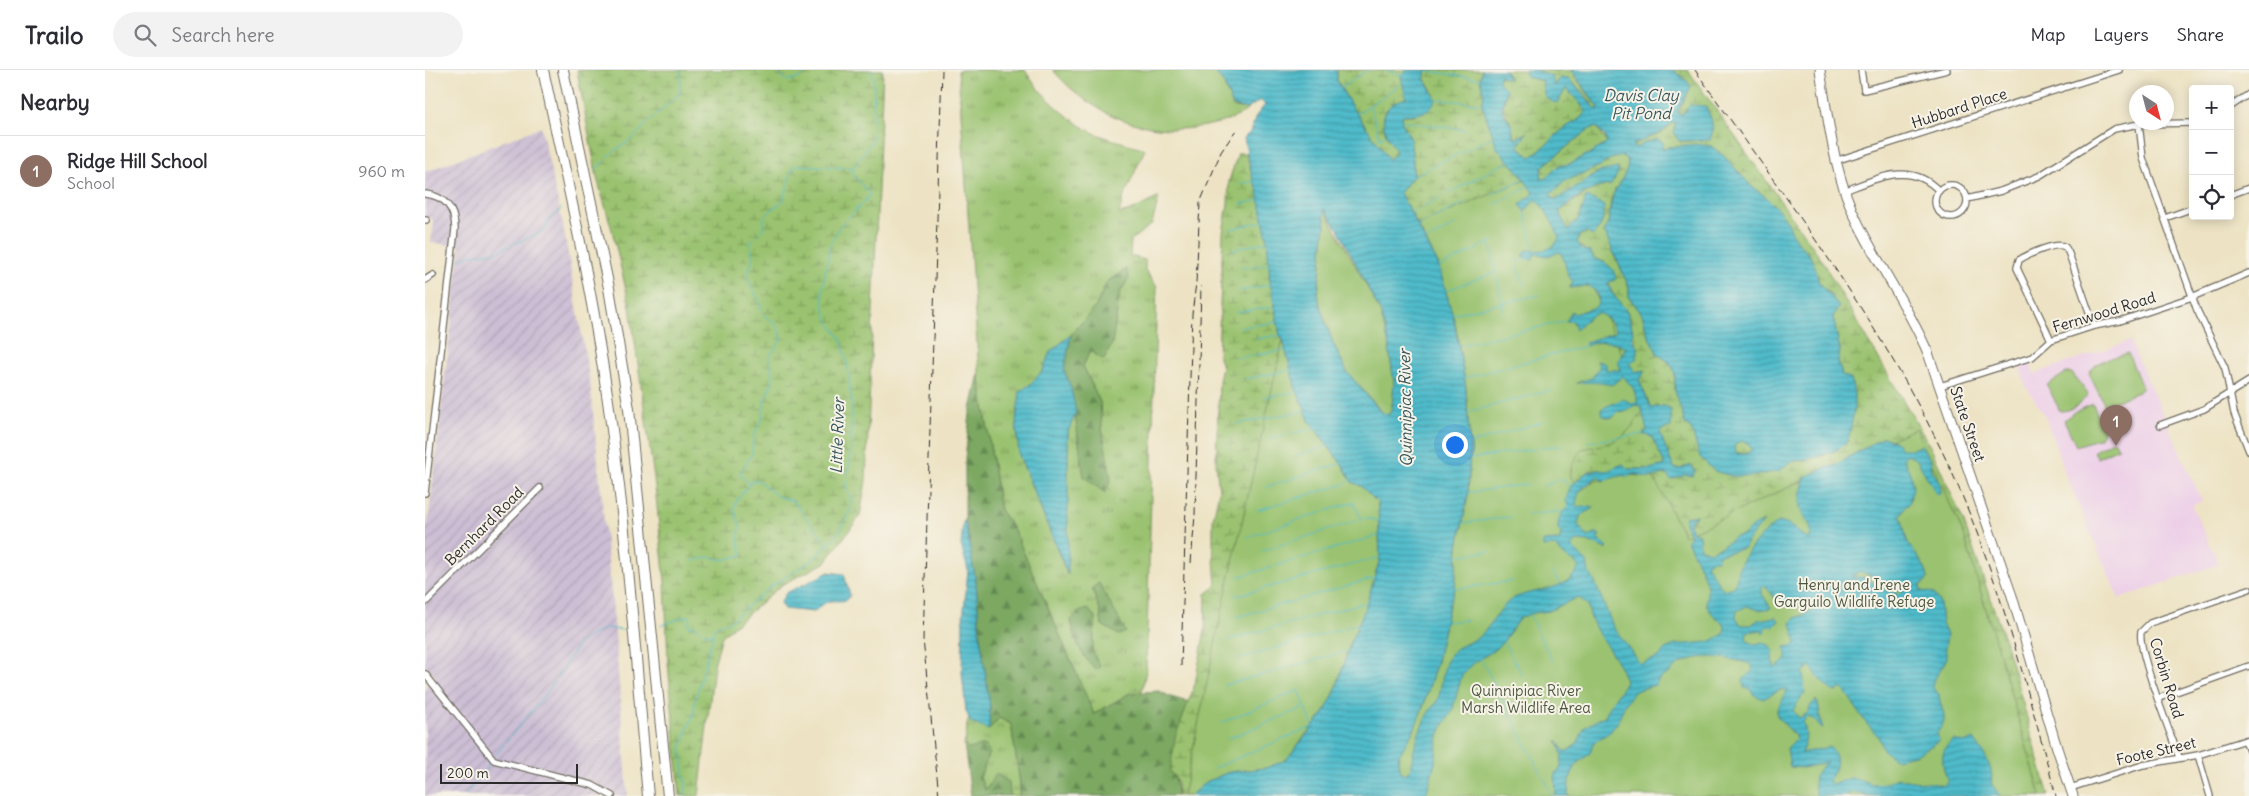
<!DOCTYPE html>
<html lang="en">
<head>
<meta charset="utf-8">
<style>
  body { margin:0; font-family:Delius,sans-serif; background:#f2f2f3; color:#2b2b33 }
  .controls { position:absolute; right:15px; top:15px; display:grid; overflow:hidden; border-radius:5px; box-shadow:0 2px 12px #0003 }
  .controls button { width:45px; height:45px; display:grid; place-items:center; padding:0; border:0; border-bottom:1px solid #e1e1e2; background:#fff; color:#2b2b33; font:25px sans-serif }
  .compass { position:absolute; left:1704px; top:15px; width:45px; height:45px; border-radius:50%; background:#fff; box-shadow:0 2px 12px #0003; rotate:144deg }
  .scale { position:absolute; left:15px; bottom:12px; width:138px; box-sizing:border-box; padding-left:5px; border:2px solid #2b2b2b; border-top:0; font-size:14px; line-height:18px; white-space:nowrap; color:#2b2b2b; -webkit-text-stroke:4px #f7f3e8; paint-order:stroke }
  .you { position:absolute; left:1029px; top:374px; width:18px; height:18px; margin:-12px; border:4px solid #fff; border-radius:50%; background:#1a73e8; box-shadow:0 0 0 8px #1a73e833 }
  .badge { display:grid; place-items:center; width:32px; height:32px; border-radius:50%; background:#1f6fb2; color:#fff; font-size:16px; font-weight:700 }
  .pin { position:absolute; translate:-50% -41px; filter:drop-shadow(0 1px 2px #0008) }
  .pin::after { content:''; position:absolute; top:26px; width:18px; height:15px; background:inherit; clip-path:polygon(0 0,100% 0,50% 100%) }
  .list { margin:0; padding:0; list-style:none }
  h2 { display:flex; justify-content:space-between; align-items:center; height:65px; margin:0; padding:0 20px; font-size:21px }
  h2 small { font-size:16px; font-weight:400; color:#7c7c81 }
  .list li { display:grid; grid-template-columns:32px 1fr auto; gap:15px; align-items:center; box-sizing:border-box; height:70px; padding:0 20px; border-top:1px solid #e1e1e2 }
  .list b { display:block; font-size:19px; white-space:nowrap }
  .list p { margin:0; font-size:16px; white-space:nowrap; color:#7c7c81 }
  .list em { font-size:16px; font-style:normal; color:#7c7c81 }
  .icon { flex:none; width:28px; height:28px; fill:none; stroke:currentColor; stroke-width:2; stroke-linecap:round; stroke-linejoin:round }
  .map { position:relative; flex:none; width:1824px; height:726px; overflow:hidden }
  header { display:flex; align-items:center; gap:30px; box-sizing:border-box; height:70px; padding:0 25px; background:#fff; border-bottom:1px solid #e1e1e2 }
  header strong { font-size:24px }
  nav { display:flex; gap:28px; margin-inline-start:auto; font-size:18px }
  .search { width:350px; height:45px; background:#f2f2f3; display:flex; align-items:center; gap:12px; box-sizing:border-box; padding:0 18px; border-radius:28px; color:#7c7c81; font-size:19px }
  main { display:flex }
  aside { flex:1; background:#fff }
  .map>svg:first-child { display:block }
</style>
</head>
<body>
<header>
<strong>Trailo</strong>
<div class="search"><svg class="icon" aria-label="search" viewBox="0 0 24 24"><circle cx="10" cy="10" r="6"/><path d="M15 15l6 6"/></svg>Search here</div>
<nav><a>Map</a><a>Layers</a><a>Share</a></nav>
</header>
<main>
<aside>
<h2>Nearby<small></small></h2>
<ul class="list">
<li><span class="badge" style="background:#8d6e63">1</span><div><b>Ridge Hill School</b><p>School</p></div><em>960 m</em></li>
</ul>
</aside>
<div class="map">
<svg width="1824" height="726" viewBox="0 0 1824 726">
  <defs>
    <pattern id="industrial-furrows" width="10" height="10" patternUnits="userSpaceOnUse" patternTransform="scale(1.25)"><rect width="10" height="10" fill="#ccbed4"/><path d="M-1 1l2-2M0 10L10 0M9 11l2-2" fill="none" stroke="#afa3b6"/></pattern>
    <pattern id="grass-tufts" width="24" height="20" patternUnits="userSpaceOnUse" patternTransform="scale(1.25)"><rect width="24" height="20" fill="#9ac26f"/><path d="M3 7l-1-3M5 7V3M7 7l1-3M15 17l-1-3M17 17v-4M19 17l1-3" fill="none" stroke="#7e9e5b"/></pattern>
    <pattern id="forest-firs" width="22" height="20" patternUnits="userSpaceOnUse" patternTransform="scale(1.25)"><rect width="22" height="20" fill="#7ba862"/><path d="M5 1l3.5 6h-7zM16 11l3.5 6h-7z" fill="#658951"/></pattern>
    <pattern id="wetland-marsh" width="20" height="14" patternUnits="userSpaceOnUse" patternTransform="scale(1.25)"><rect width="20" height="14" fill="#9ac26f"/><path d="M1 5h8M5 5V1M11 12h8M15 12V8" fill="none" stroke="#7e9e5b"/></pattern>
    <pattern id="water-rules" width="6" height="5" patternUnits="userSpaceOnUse" patternTransform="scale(1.25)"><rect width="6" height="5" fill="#4fbbcb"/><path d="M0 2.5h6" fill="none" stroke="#4298a5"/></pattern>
  </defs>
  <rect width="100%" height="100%" fill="#f7f3e8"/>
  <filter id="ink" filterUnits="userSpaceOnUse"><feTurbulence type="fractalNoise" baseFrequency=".02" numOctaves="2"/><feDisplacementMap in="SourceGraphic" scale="10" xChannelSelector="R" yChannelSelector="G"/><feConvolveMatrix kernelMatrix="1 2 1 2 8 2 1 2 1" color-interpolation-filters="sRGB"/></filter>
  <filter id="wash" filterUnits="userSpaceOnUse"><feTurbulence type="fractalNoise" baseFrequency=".0096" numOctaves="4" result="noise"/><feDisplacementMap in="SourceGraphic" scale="20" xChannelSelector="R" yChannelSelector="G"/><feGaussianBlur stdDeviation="1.12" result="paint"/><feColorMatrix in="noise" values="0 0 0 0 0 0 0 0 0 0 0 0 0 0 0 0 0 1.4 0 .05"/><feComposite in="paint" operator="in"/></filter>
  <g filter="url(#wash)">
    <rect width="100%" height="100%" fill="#ede3c4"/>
    <path fill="#edd0e8" d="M1705,271L1777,431L1767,436L1794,494L1694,529L1641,406L1620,346L1601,316L1594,296L1605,293L1609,304Z"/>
    <path fill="url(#industrial-furrows)" d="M116,57L138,155L165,312L189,551L203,726H0V616L11,607L0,597V458L3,452L35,177L6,172L9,153L7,149L0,146V102Z"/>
    <path fill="url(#grass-tufts)" stroke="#62764d" fill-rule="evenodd" d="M533,0H600C612,22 643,49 665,61C681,69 702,73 720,79L698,129L694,144L706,141L734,127L727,154L706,170L705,186L720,190V200L732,217L721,600L717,622L705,623L669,644L589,460L575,440L554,303ZM701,199L704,208L695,222L687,274L665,281L658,296L675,332L677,358L659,407L650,345L643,362L642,504L594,385L595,322L607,313L618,300L625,282L646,265L671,236L682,212ZM667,519L694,565L677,555L675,540ZM671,548L667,581L674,596L646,551Z
      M544,647L546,653L574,648L586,654L595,713L594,726H585L584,712L560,720L544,679L539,674C543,664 540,657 544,647Z"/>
    <path fill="url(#forest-firs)" stroke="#536a46" d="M701,199L704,208L695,222L687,274L679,290L665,281L658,296L675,332L677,358L686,410L680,423L659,407L646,318L639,301L646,265L671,236L682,212Z
      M554,303L575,440L589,460L669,644L705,623L734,621L746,627L764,632L758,650L750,706L752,726H594L595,713L586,654L574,648L564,660L565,636L555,565L551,512L540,451V388L545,344Z
      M674,513L701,562L694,565L677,555L675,540L667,518Z
      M663,539L671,548L667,581L675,597L671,599C655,586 650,570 646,550L654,542Z
      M539,674L544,679L559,675L564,682L555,708L560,720L571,704L584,712L585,726H546Z"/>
    <path fill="url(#wetland-marsh)" stroke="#62764d" d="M152,0H458L441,410L435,446L400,493L358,514L297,566L289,595L274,726H255L243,593L240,512L229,408L205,237L187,160L172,108Z
      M912,0H982L976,6L982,29C951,34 954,60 971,79L969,86L964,89L927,37L912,11Z
      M1002,0H1057L1055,9L1059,25L1057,34L1072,77L1094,102L1163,216C1173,224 1174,230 1173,243L1186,250L1192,262L1180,265L1186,272L1193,273L1201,278L1193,291L1219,342L1222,361L1218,363L1227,367L1240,395L1225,399H1203L1198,394L1182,402L1174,400L1162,402L1146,416L1036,463L1038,446L993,155L975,123L988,106V91L985,67L976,51L978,45H990L1007,21L999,7Z
      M1080,0H1100L1102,7L1118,11L1133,32L1141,18L1161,40C1157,50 1148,52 1140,58C1127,67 1119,79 1106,88L1093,76L1101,63L1091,69C1086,64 1089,59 1086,53C1080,42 1075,40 1081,26L1074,12L1075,5L1084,9Z
      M1110,0L1148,1L1149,6L1175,39H1171L1161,26L1143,8L1133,11L1130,17L1120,4L1113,3Z
      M1248,0H1263L1393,184L1506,378L1538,450L1582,577L1624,726H1575L1471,372L1458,367L1409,396L1399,398L1377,420L1267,462L1264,454L1271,446L1260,453L1265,466L1262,471L1153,424L1174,406L1187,408L1216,404L1225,407L1234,404L1254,406L1260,404V396L1256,399H1250L1247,394L1235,363L1238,359L1239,336L1226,338L1214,310L1220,301L1210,302L1205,294L1213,278C1206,267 1208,253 1202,241C1199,237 1194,233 1191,229C1183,217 1182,206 1180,192L1168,188L1152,172L1155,165L1162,162L1176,133L1167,131L1157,138L1155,147L1142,160L1134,142L1166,119L1186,114L1174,102L1131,130L1125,125L1140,111L1177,95L1185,89L1197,86L1203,90C1204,106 1190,116 1186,130C1184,142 1186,150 1179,161L1204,217V227L1217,244L1223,265L1233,284L1245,293L1250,302V320L1260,354L1266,359L1271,369V376L1364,392L1393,387L1412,380L1422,372L1429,340L1413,292L1415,280L1408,247L1407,226L1394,213L1390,197L1385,186L1370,169L1354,140L1341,127L1327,117L1300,87L1270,74L1235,78L1238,73L1211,79L1207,75L1237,62L1248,53L1251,54C1248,61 1249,64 1254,71H1266L1288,61L1284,43L1262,37L1257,45L1254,44L1253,40L1258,33L1264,13Z
      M1172,57L1182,72L1180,75L1145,94L1133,96L1119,110L1116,109L1117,97L1164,59Z
      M813,83H821L833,121L842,168L849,237L855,265L858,270L771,719L765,726H752C753,716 753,708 745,702L750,668L770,614L780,560L781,524L791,516L788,475V449L794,421L791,393L794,311L797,297L793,284L798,163L803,133L804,111Z
      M1315,370L1323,373L1327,380L1321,384L1311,383L1309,376Z"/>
    <path fill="#9ac26f" stroke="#62764d" d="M628,0H789L799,14L808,37L823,39C812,49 799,52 785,55C725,69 667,46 628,0Z
      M1113,104L1151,188L1162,204L1221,340C1212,347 1209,355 1202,362C1190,374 1173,376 1157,379C1151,387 1140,402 1149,412C1152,415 1155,416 1157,420C1175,404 1206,403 1229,408L1259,466L1491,358L1539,465L1616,726H982L973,692L974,685L989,660L999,634L1012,591L1024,535L1030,518L1033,477L1043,425L1045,378L1041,318L1031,257L1013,194L993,155Z
      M899,138L955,241L963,271L969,313L967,337L964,345L958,343L922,302L908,273L895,236L893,223L900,156Z
      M858,270L870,316L885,352L919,397L927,412L936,416L953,433L955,489L940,539L926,571L908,627L897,646L876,670L866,686L859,691L841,698L804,702L781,712L765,726H758L797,541Z
      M1703,283L1717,317L1713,322L1680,336L1664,304C1671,289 1689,288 1703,283Z
      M1641,303H1647L1663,324C1656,334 1648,341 1635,341L1622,315Z
      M1668,334L1679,360L1675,368L1651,376L1639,350L1649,342Z
      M1689,370L1693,378L1672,388L1669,381Z"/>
    <path fill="url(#water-rules)" stroke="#3d737b" fill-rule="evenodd" d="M789,0H912V11L927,37L964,89L969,86L971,80C954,59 952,35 981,28L976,6L982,0H1002L999,8L1011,29C1006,45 992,44 978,45L976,51L985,67L988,91V106L975,123L1013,194L1029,250L1041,318L1045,378L1043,425L1033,477L1030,518L1024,535L1012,591L999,634L989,660L974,685L973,692L977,705L985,701C988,680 994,658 1005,640C1007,637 1011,634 1012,631C1019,616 1015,598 1026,584C1034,574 1046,573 1055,566C1065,557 1074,539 1084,531C1105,517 1142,524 1154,497C1150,491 1147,491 1142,488C1130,479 1137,474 1118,477V471L1135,470L1136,463L1133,460C1133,449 1134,444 1143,438L1141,429L1146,416L1162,402L1174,400L1182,401L1198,394L1203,399H1225L1240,395L1227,367L1218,364L1222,361L1216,336L1210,335L1200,342L1194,341L1186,348L1178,346L1176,339L1198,329L1207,333L1213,332L1208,318L1198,306L1187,315C1175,312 1164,312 1151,313L1167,308L1175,297L1172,291L1181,294V300H1196L1193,291L1201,278C1189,270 1174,270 1161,276V272L1191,262C1187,252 1183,247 1173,243C1162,247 1159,252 1151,259L1148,251H1141L1147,241L1149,244L1171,237L1174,230L1171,221L1163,216L1144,218L1148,212C1139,201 1142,193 1135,182L1122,186L1111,183L1107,190L1098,186L1101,180C1114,181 1128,182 1134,168C1131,158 1118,134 1110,129L1100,142L1095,134L1109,124L1094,102L1072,78L1057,34L1059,25L1055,9L1057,0H1080L1084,10L1075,5L1074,12L1082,20L1077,36L1078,43L1087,55L1088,66L1091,69L1102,62L1093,76L1106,87C1119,79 1127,67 1140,58C1148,52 1157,50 1161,40L1141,18L1133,33C1120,31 1117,24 1118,11L1102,7L1100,0H1110L1126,6L1130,16L1135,8H1143L1171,39H1175L1146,0H1248L1264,13L1266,17L1253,40L1254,44L1257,45L1265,35L1280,36C1287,48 1290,57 1285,70L1254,71C1249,65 1248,61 1251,54L1248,53L1237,62L1207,75L1211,78L1221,72L1233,69L1239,73L1236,78L1270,74L1286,76L1300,87L1327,117L1341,127L1354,140L1362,151L1370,169L1385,186L1390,197L1394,213L1414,236L1408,247L1415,280L1413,292L1417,305L1426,309L1429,323V340L1425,363L1422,372L1412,380L1393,387L1365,392L1354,401L1329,406H1307L1289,401L1275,387L1266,359L1260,354L1250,320V302L1245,293L1233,284L1223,265L1217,244L1204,227V217L1179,161C1186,150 1184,142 1187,130C1189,115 1204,106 1203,90L1197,86L1185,89L1177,95L1140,111L1125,125L1131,130L1174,102L1193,98V103L1186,115C1165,117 1150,128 1134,142L1143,160L1155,147L1161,127L1176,133L1179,137C1179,149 1177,157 1167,166L1162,162L1155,165L1152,172L1158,180L1166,182L1168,188C1180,192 1189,196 1191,209L1183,213L1186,222L1202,241L1208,261L1207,269L1213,278L1211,289L1205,294L1210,302L1221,300L1214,310L1226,338L1240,336L1246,339V357L1238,359L1235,363L1247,394L1250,399H1256L1266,395L1270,401L1268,406L1260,405L1246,410L1241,404C1236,404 1228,408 1223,407C1215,406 1210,402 1202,407L1198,405L1177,411L1174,406C1162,414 1149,422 1152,437H1170L1155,446L1153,455L1163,467L1171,463L1175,465L1172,469L1182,477L1181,479L1165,472L1151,471L1146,476L1162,492L1164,503L1168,508L1188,556L1215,594L1234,587L1240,579L1250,575L1284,572L1299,564L1300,557C1295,549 1286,545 1282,536C1280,530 1283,523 1282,517C1278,500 1269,486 1262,470L1265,466L1260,453V447L1272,445L1266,450L1264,454L1267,462L1274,464L1275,478L1284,482L1299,475L1310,467L1319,465L1327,457L1339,451L1322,471L1320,478L1295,484L1292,490H1286L1281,494L1298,520C1301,519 1306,519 1309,515C1312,512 1312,505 1313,500C1319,484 1339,460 1354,452L1364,455L1384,470C1391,453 1377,451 1375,436C1374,427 1378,415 1380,407L1399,398L1409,396L1458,367L1471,372L1476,379H1488L1496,375L1506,390L1507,400L1515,414L1516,423L1512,425L1492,390L1483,384L1478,388L1485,403L1488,417L1484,434L1479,438L1475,446C1480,455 1479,466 1484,474C1491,486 1501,494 1503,509L1495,516L1496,521L1508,523L1515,533L1517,553L1522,565L1520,578L1522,588L1507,614L1509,620L1514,624C1515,642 1526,646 1512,663L1514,671L1491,685L1470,689L1459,681L1453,666L1441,653L1420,621L1415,618L1412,622C1403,621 1388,603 1386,595L1378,602L1380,622L1368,640L1374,648L1383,643L1386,635L1391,630C1396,637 1394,649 1398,658L1397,659L1389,649L1382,647L1378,652C1382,664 1382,671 1376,683L1404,677C1416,687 1412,698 1404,710L1407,715L1427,707L1447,714L1461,713L1473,708C1488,713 1504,711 1519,716L1523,711C1517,697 1513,679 1529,670L1539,673L1549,669C1557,681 1570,698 1566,713L1575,726H1447L1427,722L1419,726H1392C1386,710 1390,702 1402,692L1378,698L1365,697L1362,678L1371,669L1370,666L1352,646V640L1363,619L1355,620L1338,629L1328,624L1324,618H1319L1318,610L1328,600L1326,594C1303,588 1277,582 1255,594C1247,598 1245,605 1236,607L1230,615L1210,621L1200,634L1193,652L1185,662L1168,673L1165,683L1151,695L1144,710L1143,726H1131L1130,703L1134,701C1139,690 1137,682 1132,670L1140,683L1152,674L1160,657L1181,645L1183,638L1201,612C1194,584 1166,565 1163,535L1153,527L1124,541L1104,544L1094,549L1078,572L1068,581L1047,594L1037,605L1027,642L1019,654L1014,666L1010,693L1001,725L765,726L781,712L804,702L841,698L861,690L899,643L910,622L926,571L940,539L955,489L953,433L936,416L927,412L919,397L885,352L870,316L858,270L855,265L845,212L842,168L833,121L827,106L819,68L826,61L831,46L840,35L835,30L823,39L808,36L799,14ZM1172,57L1180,66L1182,72L1180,75L1145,94L1133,96L1120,109H1116L1117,97L1164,59ZM899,138L913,159L955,241L963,271L969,313L967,337L964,345L956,342L922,302L908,273L895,236L893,223L900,154ZM1315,371L1323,373L1327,380L1321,384L1311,383L1309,376ZM1434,502C1451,504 1462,517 1478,520L1474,524L1461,520L1439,507H1426ZM1341,516L1353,533C1365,536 1375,531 1387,535L1400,529L1402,533L1399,536L1368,549L1366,554L1372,572L1367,576L1360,577L1362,590L1350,598L1347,589L1349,581L1344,575L1336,572L1331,575L1321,570L1322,562L1336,560L1338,564L1341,562L1339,559L1342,556L1348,557L1354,551L1351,547L1333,550L1326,555H1316L1311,547L1312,541L1322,536L1334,540L1346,538L1337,524V517Z
      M646,265L639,301L646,318L651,342L643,362V505L594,385L591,351L595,322L607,313L618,300L625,282Z
      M540,451L551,512L555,565L565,636L564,660L546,653L541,641L537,603L538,549L543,500L536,475L538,452Z
      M404,502L419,504L425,525L423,529C416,533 410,529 402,532C397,534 393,539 388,542L359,539L355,533L361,523Z"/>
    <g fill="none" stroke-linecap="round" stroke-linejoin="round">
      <path stroke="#4fbbcb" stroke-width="1" d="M351,0C361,15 372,13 383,0
        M959,0L977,5
        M1002,1L1055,9
        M917,18L942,0
        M1011,29L1057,34
        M945,36L955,68
        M932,44L977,13
        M976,51L1041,60
        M950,70L961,65
        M171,99L189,81L210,67L223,52L254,24L256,14L255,0
        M988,106L1068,67
        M814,114L830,111
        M1067,124L1098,109
        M816,134L835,130
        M1070,134L1103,117
        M1100,142L1109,179
        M986,143L1084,91
        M993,156L1041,132
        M806,159L839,151
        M1000,171L1030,155
        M1065,173L1079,242
        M807,180L843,171
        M35,190L45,185L71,182L116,162L122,157L123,150L133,144L136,138
        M816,198L845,194
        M1013,198L1068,171
        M1098,214L1092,193L1103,188
        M814,221L848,214
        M1020,221L1071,202
        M812,242L849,237
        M1027,244L1114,225
        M815,257L854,252
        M831,269L855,265
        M1035,275L1141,251
        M812,288L861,280
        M1039,308L1161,276
        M820,309L866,300
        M839,327L873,322
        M1043,342L1127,320
        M811,354L879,341
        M845,368L889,359
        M1163,372L1218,364
        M1045,374L1116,352
        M870,386L903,376
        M1044,389L1138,375
        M325,415L315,404L327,384L328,368L338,346L339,331L347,313V303L344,288L357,268L351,254L338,245L335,233L322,207L328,187L325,173L338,158L339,148L345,141L358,131L367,100L371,95L427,98
        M1118,416L1137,409L1146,416
        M841,417L917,393
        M1042,423L1103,414
        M832,440L920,414L926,409
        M1101,445L1138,441
        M1038,453L1086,447
        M822,467L928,432L936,448
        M837,481L940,448L956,451
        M1031,486L1065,481
        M267,491L285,487L298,490L317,485L313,469L315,455L309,440L312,430L327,411L333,410L352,426L368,431L403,475
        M1128,501L1134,514
        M813,507L955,465
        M1029,519L1088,511
        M810,526L956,487
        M1103,542L1127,591
        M808,548L950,508
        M1019,552L1043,550
        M236,555L262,546L265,547L263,555L270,556L278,563L287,564
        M803,570L942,532
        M1078,571L1097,605
        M1055,587L1128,726
        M814,589L933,554
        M799,615L923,581
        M796,653L874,620L888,657
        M802,669L878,638
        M71,684L123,621L155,572L180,558L197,560
        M789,698L887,657
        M60,700L63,695
        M39,726L55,707
        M260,726L261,717L256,678L268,645L271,627L290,557L294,554L304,552L348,515L389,489L414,462L426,438V429L421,418L426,378L427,337L422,291L416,269L404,252L399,239L397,221L405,175L414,157L439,132L445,124L429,106L428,98L448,69L449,8L445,0"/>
    </g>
  </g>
  <g filter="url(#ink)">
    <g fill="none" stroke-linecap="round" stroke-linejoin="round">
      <defs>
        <path id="minor" d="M1436,0L1439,20L1522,0
          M1805,37L1824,24
          M1714,54L1718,88L1772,240L1800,298L1809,343L1824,381
          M1410,91L1694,0
          M1510 131a16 16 0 1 1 32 0a16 16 0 1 1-32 0Z
          M1419,121C1451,109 1486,90 1514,121
          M0,124C20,126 30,139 30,159L0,423
          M1805,125L1824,118
          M1542,129L1576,121L1614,106L1689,59L1714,54L1768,53
          M1740,148L1768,138
          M0,150H1
          M0,210L8,205
          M1626,270L1592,198L1594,190C1602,185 1632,171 1640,177C1642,179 1643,182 1644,184L1669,256
          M1515,316L1607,287L1626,270L1669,256L1695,251L1767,227L1824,203
          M1735,355L1779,339L1824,311
          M0,533L115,418
          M0,604L69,690L167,715L187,726
          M1734,628L1824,596
          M1820,670L1824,680
          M1773,685L1785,726
          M1754,687C1746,665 1712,580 1716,562L1725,553L1824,519
          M1645,718L1718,695L1773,685L1824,669"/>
        <path id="primary" d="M1395,0C1404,53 1409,107 1434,155C1456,199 1484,238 1503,283L1587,526L1632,678L1648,726"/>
        <path id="motorway" d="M118,0C142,110 167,219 183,331C202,462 211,594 223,726
          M138,0L184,218L204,339L243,726"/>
      </defs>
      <use href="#minor" stroke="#6f6b61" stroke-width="8"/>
      <use href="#primary" stroke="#6f6b61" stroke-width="11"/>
      <use href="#motorway" stroke="#6f6b61" stroke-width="12"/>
      <use href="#minor" stroke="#fff" stroke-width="5.5"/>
      <use href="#primary" stroke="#fff" stroke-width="9"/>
      <use href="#motorway" stroke="#fff" stroke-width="10"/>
      <path stroke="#2b2b2b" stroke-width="1" stroke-dasharray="8 4" stroke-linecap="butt" d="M1270,0C1361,129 1458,254 1525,398C1573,503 1601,615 1631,726
        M766,493L770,445L776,216
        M756,596L767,244L771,213L775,133L796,82L811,60
        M514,726L498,569L517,0"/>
    </g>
  </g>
  <g text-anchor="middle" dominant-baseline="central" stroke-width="4" stroke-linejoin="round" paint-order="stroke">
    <g font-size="15" fill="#2b2b2b" stroke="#f7f3e8">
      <text transform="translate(1534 38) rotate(-18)">Hubbard Place</text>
      <text transform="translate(1679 242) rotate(-17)">Fernwood Road</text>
      <text transform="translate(1543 354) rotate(71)">State Street</text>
      <text transform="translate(59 456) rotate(-45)">Bernhard Road</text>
      <text transform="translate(1742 608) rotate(73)">Corbin Road</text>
      <text transform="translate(1731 681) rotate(-13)">Foote Street</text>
    </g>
    <g font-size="15" fill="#4c583f" stroke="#f7f3e8">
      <text x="1429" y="514">Henry and Irene<tspan x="1429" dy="17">Garguilo Wildlife Refuge</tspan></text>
      <text x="1101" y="620">Quinnipiac River<tspan x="1101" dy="17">Marsh Wildlife Area</tspan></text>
    </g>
    <g font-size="16" font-style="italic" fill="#36565b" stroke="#f7f3e8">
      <text x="1216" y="25">Davis Clay<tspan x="1216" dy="18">Pit Pond</tspan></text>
      <text transform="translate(980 338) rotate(-91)">Quinnipiac River</text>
      <text transform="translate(412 366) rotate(-88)">Little River</text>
    </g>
  </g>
</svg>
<div class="controls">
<button>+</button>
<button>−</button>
<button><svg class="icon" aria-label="locate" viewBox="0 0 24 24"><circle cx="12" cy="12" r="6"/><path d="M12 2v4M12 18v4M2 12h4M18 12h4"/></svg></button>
</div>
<svg class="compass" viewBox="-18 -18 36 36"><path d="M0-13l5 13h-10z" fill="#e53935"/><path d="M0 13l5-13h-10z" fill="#7c7c81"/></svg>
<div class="scale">200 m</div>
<div class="you"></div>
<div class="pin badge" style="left:1691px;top:376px;background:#8d6e63">1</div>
</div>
</main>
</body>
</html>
